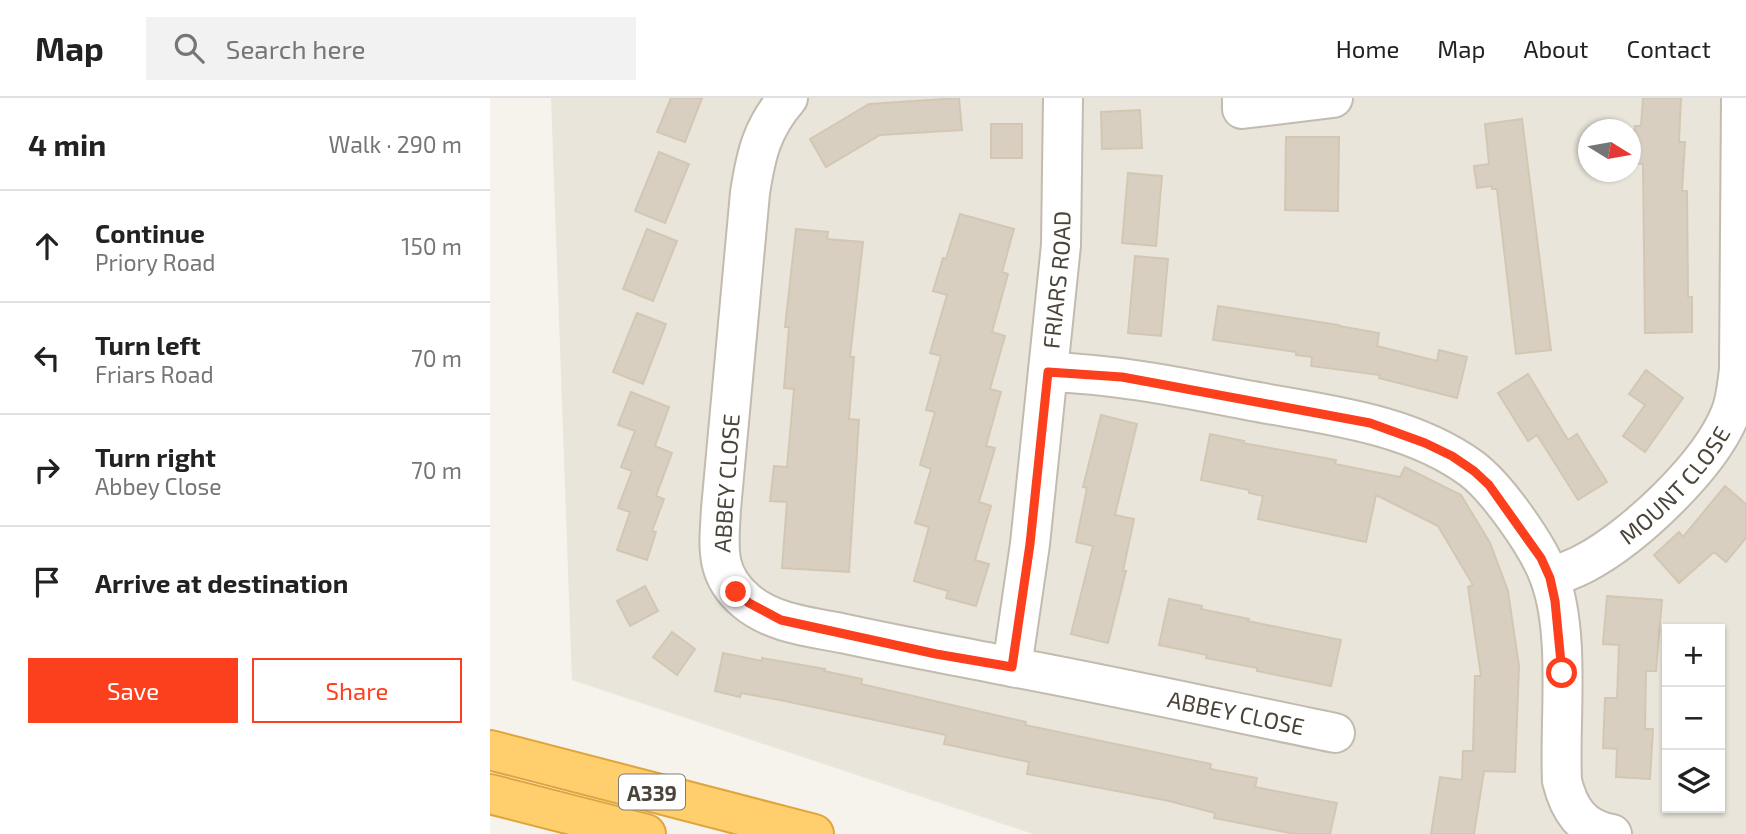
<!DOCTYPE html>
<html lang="en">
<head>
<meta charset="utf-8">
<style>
  body { margin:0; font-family:"Exo 2",sans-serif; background:#f2f2f2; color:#222 }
  .controls { position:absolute; right:21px; bottom:21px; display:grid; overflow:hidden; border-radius:0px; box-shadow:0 2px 5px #0004 }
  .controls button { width:63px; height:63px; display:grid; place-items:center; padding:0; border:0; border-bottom:2px solid #e0e0e0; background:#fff; color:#222; font:35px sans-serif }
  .compass { position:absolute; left:1088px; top:21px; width:63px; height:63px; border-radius:50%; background:#fff; box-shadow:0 2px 5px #0004; rotate:101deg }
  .stop { position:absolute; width:21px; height:21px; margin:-16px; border:5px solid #fc3f1d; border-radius:50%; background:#fff }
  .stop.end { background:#fc3f1d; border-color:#fff; box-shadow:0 2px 7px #0008 }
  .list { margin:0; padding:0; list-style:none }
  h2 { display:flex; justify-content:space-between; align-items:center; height:91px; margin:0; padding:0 28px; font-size:30px }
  h2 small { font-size:23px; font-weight:400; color:#767676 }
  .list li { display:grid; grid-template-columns:46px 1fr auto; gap:21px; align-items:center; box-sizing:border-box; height:112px; padding:0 28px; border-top:2px solid #e0e0e0 }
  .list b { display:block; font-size:26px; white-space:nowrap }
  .list p { margin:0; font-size:23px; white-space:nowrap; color:#767676 }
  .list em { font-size:23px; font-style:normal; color:#767676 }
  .actions { display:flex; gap:14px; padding:21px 28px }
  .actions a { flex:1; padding:16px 0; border:2px solid #fc3f1d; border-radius:0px; text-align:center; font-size:24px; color:#fc3f1d }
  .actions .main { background:#fc3f1d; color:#fff }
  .icon { flex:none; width:38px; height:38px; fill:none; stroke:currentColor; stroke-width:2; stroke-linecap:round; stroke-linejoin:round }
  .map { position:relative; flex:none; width:1256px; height:736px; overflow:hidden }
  header { display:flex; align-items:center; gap:42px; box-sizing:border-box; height:98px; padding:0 35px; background:#fff; border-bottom:2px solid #e0e0e0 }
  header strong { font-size:33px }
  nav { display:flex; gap:38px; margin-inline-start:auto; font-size:24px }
  .search { width:490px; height:63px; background:#f2f2f2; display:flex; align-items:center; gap:18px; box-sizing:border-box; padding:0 24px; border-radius:0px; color:#767676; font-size:26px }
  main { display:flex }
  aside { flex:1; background:#fff }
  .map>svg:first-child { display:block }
</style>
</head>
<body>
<header>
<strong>Map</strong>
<div class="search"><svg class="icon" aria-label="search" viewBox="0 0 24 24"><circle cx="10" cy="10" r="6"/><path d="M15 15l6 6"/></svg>Search here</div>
<nav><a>Home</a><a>Map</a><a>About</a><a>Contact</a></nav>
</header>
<main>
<aside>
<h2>4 min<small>Walk · 290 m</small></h2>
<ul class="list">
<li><svg class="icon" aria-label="ahead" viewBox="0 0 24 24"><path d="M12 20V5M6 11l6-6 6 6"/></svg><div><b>Continue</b><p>Priory Road</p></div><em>150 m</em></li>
<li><svg class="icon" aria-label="left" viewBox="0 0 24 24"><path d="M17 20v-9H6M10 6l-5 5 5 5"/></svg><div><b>Turn left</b><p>Friars Road</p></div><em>70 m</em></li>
<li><svg class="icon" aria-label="right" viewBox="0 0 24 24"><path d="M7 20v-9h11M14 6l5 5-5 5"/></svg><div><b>Turn right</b><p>Abbey Close</p></div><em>70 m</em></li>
<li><svg class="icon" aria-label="arrive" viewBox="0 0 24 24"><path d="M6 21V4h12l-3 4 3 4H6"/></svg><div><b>Arrive at destination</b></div></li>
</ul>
<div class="actions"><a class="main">Save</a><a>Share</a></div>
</aside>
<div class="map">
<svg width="1256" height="736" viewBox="0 0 1256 736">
  <rect width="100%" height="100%" fill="#f6f3ec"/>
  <path fill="#eae5da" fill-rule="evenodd" d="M61,0H1256V736H543L82,582ZM1098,32H1140V74H1098ZM1177,531H1230V710H1177Z"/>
  <path fill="#d8cfc1" stroke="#d3c7b4" stroke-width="2" d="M181,0H212L195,44L167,34Z
    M469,0L472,32L390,37L336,69L320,41L379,6Z
    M1153,0H1191L1189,44H1195L1192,93H1197L1198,199H1202V234L1155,235L1153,66L1143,65L1145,28H1151Z
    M650,12L652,50L612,51L611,14Z
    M1032,21L1061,252L1026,256L1007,91H1002V88L987,90L984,68L999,66L995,26Z
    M501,26H532V60H501Z
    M796,39H849L848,113L795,112Z
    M169,54L199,66L175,125L145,113Z
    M638,75L672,78L666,148L632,145Z
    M470,116L524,131L512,174L518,176L502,234L515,238L500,291L511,294L496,348L505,350L489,404L501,408L485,462L499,466L486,508L456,500L458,493L424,483L439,429L425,425L441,371L430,367L445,314L436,312L451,258L440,255L457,197L443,193L453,160L456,161Z
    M157,131L187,143L163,203L133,191Z
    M306,131L338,134L337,141L373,144L360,259H364L359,321L369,322L359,474L292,470L297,404L280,403L284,368L297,369L304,291L294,290L299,229H295Z
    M645,158L678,161L671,238L638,235Z
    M728,208L849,227V228L889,235L887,248L947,263L949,252L977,259L967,300L889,280L890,277L821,268L822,259L806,257V254L723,242Z
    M147,215L176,226L153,286L123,274Z
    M1156,272L1193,300L1155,354L1133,338L1155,307L1139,296Z
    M1038,276L1078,342L1087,336L1117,384L1088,402L1047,337L1038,343L1008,295Z
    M141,294L179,309L165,348L182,355L166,398L174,401L162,433L166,434L157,462L127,452L140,414L128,410L142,373L131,369L145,333L128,327Z
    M611,317L647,326L625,417L644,421L633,473H636L618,545L581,536L603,448L586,444L597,390L593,389Z
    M720,336L754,343L753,345L846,362L845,366L910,379L915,369L971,397L1000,445L1018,493L1029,568L1025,674L994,673L984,736H941L950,679L972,682L973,653H983L985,578H991L978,489L983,487L948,428L886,397L876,444L768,421L773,398L759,395V392L711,382Z
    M1235,388L1256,406V440L1236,464L1224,454L1189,485L1164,457L1189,434L1193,439Z
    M155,488L168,513L140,528L127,503Z
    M1117,498L1172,502L1166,573H1156L1155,631H1163L1160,681L1126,679L1127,651L1113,650L1115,600H1127L1129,547L1113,546Z
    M679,501L712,508L711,511L759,521L758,523L851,542L841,588L767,573V570L716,560L717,557L669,547Z
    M182,534L205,551L187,577L163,559Z
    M233,555L272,563V560L335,571L334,573L372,581L371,586L536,624L535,627L721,666L720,671L767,680L765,689L847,705L840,736H805L724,720L725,715L679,703L537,676L539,664L454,646L456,637L290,602L251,595L250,599L225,593Z"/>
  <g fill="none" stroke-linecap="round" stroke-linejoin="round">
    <defs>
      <g id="minor">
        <path id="s1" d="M298,0C272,30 266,56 260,95L231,411C229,449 224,476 256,503C283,526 322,529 356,536C411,548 467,558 522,569C630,589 738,613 845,635"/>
        <path d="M752,0V11L843,0"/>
        <path d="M558,274C627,276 694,290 762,303C837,317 919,325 982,371C1008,391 1048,448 1059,478C1081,535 1069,622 1072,683C1079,711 1091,731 1122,736"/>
        <path id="s2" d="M1060,480C1072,475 1084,471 1095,465C1144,439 1221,367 1241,314C1246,301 1247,286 1249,272L1251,0"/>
        <path id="s3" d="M522,569L540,446L571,147L573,0"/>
      </g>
      <path id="highway" d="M0,652L324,736
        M0,696L156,736"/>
    </defs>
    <use href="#minor" stroke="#c2bbae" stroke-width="42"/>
    <use href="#highway" stroke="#e0a43c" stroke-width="42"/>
    <use href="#minor" stroke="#fff" stroke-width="38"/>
    <use href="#highway" stroke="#ffcf6e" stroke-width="38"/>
  </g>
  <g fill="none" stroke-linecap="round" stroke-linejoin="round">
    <path stroke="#fc3f1d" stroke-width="9" d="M246,494L259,505L291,522L446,556L522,569L540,446L558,274L632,279L880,325L935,345L962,358L984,373L999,387L1051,460L1060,480L1065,503L1072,575"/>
  </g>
  <g text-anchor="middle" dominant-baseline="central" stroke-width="7" stroke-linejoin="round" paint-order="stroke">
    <rect fill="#fff" stroke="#817c74" stroke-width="2" x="129" y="676.5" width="66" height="35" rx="5"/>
    <g font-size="21" font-weight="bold" fill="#4b4439">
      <text x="162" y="694">A339</text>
    </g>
    <g font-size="23" fill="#4b4439" stroke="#fff">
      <text stroke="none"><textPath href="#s3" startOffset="390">FRIARS ROAD</textPath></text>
      <text stroke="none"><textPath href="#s2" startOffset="158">MOUNT CLOSE</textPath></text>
      <text transform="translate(236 385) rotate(-86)">ABBEY CLOSE</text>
      <text stroke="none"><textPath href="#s1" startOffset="1026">ABBEY CLOSE</textPath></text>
    </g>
  </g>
</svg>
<div class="controls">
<button>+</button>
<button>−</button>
<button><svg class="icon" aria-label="layers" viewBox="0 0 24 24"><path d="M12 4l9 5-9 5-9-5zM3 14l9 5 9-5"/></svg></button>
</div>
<svg class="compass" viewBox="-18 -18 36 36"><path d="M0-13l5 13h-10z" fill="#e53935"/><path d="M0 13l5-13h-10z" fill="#767676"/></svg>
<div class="stop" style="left:1072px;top:575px"></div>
<div class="stop end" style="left:246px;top:494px"></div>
</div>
</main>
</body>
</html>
